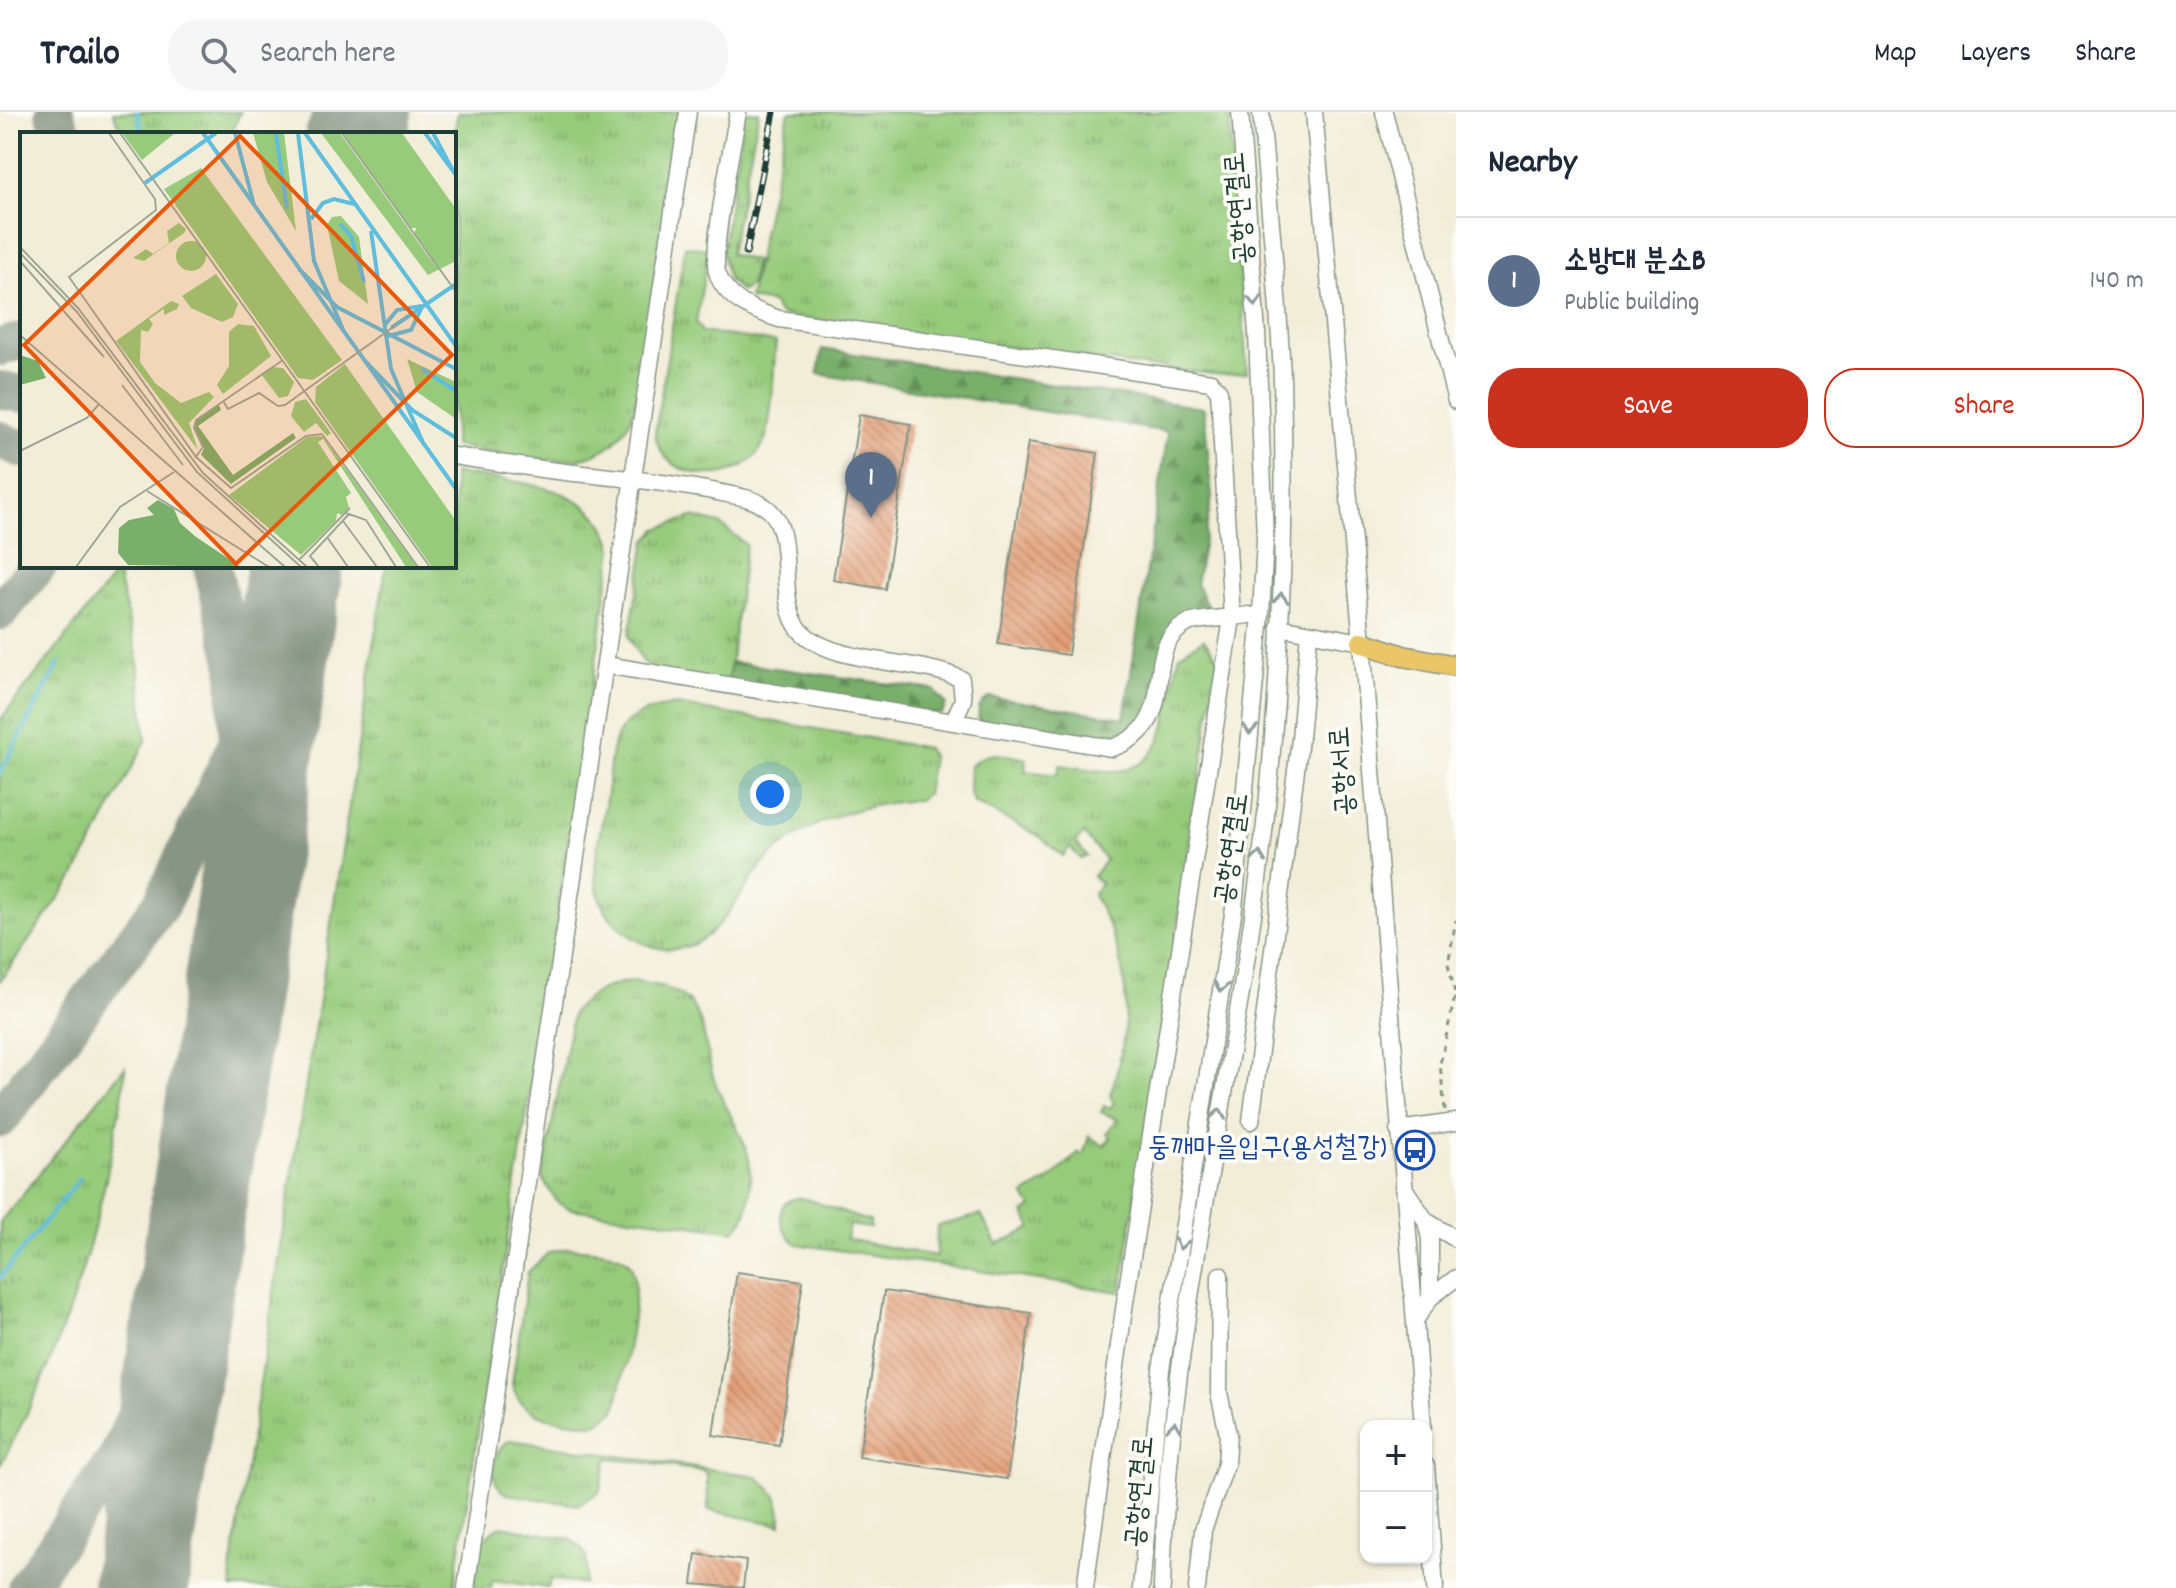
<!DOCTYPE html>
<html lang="en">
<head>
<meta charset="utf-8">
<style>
  body { margin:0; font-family:Dekko,"Poor Story",sans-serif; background:#f6f6f7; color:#1f2937 }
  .controls { position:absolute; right:24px; bottom:24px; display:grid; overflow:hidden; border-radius:16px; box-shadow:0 2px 6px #0004 }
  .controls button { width:72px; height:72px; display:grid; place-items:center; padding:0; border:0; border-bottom:2px solid #e0e1e3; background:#fff; color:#1f2937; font:40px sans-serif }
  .you { position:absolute; left:770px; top:682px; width:28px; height:28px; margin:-20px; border:6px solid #fff; border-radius:50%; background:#1a73e8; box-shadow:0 0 0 12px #1a73e833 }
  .badge { display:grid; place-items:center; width:52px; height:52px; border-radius:50%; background:#c8321e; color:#fff; font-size:26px; font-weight:700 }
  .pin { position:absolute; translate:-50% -66px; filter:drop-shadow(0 2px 4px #0008) }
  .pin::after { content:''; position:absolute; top:42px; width:28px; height:24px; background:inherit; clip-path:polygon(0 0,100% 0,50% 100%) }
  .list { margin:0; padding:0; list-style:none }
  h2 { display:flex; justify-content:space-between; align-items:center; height:104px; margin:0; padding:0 32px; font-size:34px }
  h2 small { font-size:26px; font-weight:400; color:#747a83 }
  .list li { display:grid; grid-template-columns:52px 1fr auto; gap:24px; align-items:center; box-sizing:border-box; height:128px; padding:0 32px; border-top:2px solid #e0e1e3 }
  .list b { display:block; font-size:30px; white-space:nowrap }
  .list p { margin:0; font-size:26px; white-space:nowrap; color:#747a83 }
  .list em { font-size:26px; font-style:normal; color:#747a83 }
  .actions { display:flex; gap:16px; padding:24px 32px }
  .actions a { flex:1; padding:18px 0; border:2px solid #c8321e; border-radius:32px; text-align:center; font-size:28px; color:#c8321e }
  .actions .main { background:#c8321e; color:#fff }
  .icon { flex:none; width:44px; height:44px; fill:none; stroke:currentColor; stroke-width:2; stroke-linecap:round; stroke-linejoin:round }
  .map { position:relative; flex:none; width:1456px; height:1476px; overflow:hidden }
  header { display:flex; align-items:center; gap:48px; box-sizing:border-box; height:112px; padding:0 40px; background:#fff; border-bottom:2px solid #e0e1e3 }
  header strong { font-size:38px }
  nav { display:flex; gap:44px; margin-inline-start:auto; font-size:28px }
  .search { width:560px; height:72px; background:#f6f6f7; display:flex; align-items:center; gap:20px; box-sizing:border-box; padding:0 28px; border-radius:32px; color:#747a83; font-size:30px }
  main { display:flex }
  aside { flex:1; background:#fff }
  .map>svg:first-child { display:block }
</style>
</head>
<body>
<header>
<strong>Trailo</strong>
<div class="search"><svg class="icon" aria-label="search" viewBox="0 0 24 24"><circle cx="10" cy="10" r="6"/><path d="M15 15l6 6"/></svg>Search here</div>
<nav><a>Map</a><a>Layers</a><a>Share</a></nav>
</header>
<main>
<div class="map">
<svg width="1456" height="1476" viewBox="0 0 1456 1476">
  <defs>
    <pattern id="grass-tufts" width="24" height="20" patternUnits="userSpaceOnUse" patternTransform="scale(2)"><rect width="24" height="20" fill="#97cb7b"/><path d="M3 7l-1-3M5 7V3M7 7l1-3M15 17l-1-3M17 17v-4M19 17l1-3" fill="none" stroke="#7ba666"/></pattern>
    <pattern id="forest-firs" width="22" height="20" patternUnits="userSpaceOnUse" patternTransform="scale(2)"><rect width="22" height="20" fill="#79af6b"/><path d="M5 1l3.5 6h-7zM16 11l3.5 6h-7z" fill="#639059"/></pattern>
    <pattern id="building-back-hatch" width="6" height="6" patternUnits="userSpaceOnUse" patternTransform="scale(2)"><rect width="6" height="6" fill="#e39d74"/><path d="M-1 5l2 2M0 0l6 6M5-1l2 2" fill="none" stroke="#b78160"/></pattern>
  </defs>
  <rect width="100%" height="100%" fill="#fdfcf7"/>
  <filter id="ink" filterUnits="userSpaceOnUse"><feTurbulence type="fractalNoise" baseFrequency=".0125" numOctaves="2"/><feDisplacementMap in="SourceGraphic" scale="16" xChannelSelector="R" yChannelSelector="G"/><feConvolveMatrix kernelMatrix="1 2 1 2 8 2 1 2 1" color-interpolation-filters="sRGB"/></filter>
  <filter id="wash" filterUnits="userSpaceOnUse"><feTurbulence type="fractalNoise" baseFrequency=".006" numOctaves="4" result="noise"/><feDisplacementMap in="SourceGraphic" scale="32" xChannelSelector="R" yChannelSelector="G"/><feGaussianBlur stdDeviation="1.8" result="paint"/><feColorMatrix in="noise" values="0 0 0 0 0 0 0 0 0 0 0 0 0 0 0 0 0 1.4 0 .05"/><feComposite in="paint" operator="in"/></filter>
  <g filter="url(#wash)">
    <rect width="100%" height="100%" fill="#f2edd8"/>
    <path fill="url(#grass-tufts)" stroke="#5b8458" stroke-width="2" d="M113,0H241L230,22H122Z
      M458,0H680L635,295C611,377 517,342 454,334V22Z
      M744,0H759L730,142L755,149L750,174L741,179L728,168L722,140Z
      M789,0H1229L1247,261L1222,263L1128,252L780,203L772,191L749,187Z
      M685,134L709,137L696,210L702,220L776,230C773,256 773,309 764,330C746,375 662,374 655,321Z
      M454,361C511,371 597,368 613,437L454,1476H232L231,1459L386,454H454Z
      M692,405L720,412L746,433L727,578L655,560L641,547L629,524L646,430L657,417Z
      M117,460L138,548L146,629L76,762L0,869V608Z
      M1204,527L1218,547L1121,1180L797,1132C780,1121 770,1089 799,1086C810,1085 851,1106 870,1109V1116L849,1113L846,1127L936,1144L937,1114L981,1103L997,1133L1032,1116L1024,1101L1032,1095L1024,1083L1053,1065L1079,1040L1083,1043L1089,1024L1104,1034L1111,1026L1107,1022L1117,1007L1101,1000L1104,994L1110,996L1114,991L1110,983C1134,910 1132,850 1093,783L1101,772L1093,764L1106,748L1084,722L1075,730L1087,744L1081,747L1070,735L1063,744L1039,724L973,690L969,679L970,654C987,636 1005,643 1027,647L1025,659L1057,663L1060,653C1078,655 1098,660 1116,659C1174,655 1167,581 1180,542Z
      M677,593L927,636L932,646L926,682L918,688C863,692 816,705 773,742C737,773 722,842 664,837C649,835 636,829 625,820C577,783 600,732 607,680C610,661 609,631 622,616C636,600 657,595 677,593Z
      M634,869C654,873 677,875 690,891C707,912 705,942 714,967C732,1017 757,1029 749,1087C747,1101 745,1110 734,1119L571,1097L558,1091L542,1066L573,900C592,880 607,872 634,869Z
      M125,955C126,976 117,1005 114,1027C93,1142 56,1252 0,1354V1110Z
      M569,1136C586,1138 617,1137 629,1151C646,1171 621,1272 615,1299L595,1312C564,1310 520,1308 512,1272L528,1160L549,1140Z
      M510,1328L756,1364C775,1379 782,1388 781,1413L708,1398L707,1363L703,1359L608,1346L599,1380L578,1393L507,1382C486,1370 491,1340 510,1328Z
      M502,1414L570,1427C590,1438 588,1452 585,1472L551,1467L548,1476L493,1468L491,1476H474C477,1451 474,1424 502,1414Z"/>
    <path fill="url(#forest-firs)" stroke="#4c7650" stroke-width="2" d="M822,237L1204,296L1212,385L1196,472L1209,496L1176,512L1149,608L1123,634L979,611C977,598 979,590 991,585L1124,606L1168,320L818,262Z
      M731,550L934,578L946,592L942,602L727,578Z"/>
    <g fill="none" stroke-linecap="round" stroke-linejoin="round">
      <path stroke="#5fbddd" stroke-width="4" d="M137,0L142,22
        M0,661L59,551
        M0,1166L80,1066"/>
      <path stroke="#889586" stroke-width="38" d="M54,0L63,22
        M324,22L333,0
        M0,235L22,229
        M0,278L22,282
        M0,328L22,337
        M212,454L236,553L241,815
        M0,499L38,454
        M0,1007L161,792L237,631L265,553L293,454
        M26,1476L117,1346L184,1189"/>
      <path stroke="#889586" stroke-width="96" d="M361,22L364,0
        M140,1476L295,454"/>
    </g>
    <g id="blocks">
      <path fill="url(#building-back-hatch)" d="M859,303L911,312L885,477L833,468Z
        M1028,330L1098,341L1068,543L998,532Z
        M737,1160L803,1169L779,1333L713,1323Z
        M884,1179L1031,1201L1007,1367L859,1345Z
        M696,1442L746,1449L743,1476L692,1472Z"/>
    </g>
  </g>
  <g filter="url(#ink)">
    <use href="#blocks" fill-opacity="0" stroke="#889586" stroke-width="2"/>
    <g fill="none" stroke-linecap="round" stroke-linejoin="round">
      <defs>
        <path id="minor" d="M738,0C733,31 711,136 717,160C725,188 755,199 779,207L1211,270L1219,279L1232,506L1125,1190L1085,1476
          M1314,0L1362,530L1423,1314
          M1384,0L1456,289
          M454,344C494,350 534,357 574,361C623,366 664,370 712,379C729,383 749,384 764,394C800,416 773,487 800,518C832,554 917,546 961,567L963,588L953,610
          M1279,515L1362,530
          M605,553L1112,636C1187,610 1135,538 1188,511C1194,508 1237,505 1249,503
          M1251,1009L1300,627L1309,521
          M1398,1018L1456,1010
          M1404,1076L1426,1109L1430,1127V1186L1416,1207
          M1426,1109L1456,1127
          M1430,1186L1456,1166
          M1426,1354L1435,1476
          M466,1476L688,0
          M1141,1476L1161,1258L1234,796L1261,503L1265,427L1257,221L1240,0
          M1162,1476C1168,1202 1245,935 1270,663C1282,532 1286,399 1282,268C1279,179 1268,89 1261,0
          M1197,1476L1203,1418L1226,1352L1228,1322L1219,1281L1220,1163"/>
        <path id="major" d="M1362,530L1403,544L1456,554"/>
      </defs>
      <use href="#minor" stroke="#889586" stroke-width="19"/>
      <use href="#major" stroke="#889586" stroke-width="23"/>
      <path stroke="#889586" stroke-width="3" stroke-dasharray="6 6" stroke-linecap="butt" d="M1455,881L1448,852L1456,808
        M1445,998L1440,952L1456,880"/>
      <use href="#minor" stroke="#fff" stroke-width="16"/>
      <use href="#major" stroke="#eac669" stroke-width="20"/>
      <defs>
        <path id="rail" d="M746,141L774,0"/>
      </defs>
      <use href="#rail" stroke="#1f3d34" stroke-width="7"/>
      <use href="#rail" stroke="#fdfcf7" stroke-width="4" stroke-dasharray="12" stroke-linecap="butt"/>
    </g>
    <defs><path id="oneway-chevron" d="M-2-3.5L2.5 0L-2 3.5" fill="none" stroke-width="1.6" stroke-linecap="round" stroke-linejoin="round" transform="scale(2)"/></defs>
    <g stroke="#8f9e9a">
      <use href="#oneway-chevron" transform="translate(1255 189) rotate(86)"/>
      <use href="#oneway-chevron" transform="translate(1281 486) rotate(-87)"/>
      <use href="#oneway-chevron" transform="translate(1250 617) rotate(95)"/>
      <use href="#oneway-chevron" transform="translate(1259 745) rotate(-83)"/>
      <use href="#oneway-chevron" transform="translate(1221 875) rotate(99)"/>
      <use href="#oneway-chevron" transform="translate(1219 1002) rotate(-81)"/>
      <use href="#oneway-chevron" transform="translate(1181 1132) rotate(99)"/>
      <use href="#oneway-chevron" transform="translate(1174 1315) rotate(-84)"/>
    </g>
  </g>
  <defs>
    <symbol id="bus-ring" viewBox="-11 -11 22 22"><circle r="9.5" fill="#fdfcf7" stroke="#1a4fb4" stroke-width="1.5"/><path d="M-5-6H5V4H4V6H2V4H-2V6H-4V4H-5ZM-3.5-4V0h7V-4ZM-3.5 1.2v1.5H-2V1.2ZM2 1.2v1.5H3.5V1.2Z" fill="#1a4fb4"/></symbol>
  </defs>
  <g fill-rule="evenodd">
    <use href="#bus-ring" x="1393" y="1016" width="44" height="44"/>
  </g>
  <g text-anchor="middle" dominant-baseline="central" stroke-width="7" stroke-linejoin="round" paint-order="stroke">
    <g font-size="28" fill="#1f3d34" stroke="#fdfcf7">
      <text transform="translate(1242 96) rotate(-95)">공항연결로</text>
      <text transform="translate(1345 659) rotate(-94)">공항서로</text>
      <text transform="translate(1234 737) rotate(-82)">공항연결로</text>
      <text transform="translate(1142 1380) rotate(-85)">공항연결로</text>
    </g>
    <g font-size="28" fill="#164399" stroke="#fdfcf7" text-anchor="end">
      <text x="1387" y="1038">둥깨마을입구(용성철강)</text>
    </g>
  </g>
  <g transform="translate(20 20)">
    <rect width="436" height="436" fill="#f2edd8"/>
    <path d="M102,1H155L122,28ZM233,1H264L276,99L247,50ZM301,1H320L418,138L394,102L396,96H390L322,1H382L436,77V129L408,143ZM181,36L322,228L293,248L278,246L144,57ZM321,84L339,105L348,172L319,149L307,93L312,85ZM159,91L166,97L164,101L124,129L113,126L126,117L133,122L149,111L147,99ZM156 124a15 15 0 1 1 30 0a15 15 0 1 1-30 0ZM196,142L218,172L213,185L202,190L171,176L162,164ZM151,169L159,172L157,177L144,183V177L129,187L133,192L128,200L121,198L120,230L135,251L161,271L189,260L194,265L169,291L178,318L96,209ZM218,192L234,194L251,224L203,262L197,253L209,234V200ZM387,227L436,250V287L397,260ZM325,232L436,389V435H412L295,270L296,255ZM251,235L263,236L274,250L268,264L259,266L241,242ZM286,267L311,301L307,304L296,291L284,300L271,284L275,270ZM302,304L397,435H386L303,307L298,310L331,361L326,365L329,376L322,383L317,381L316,389L281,423L209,363L287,305Z" fill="#97cb7b"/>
    <path d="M0,223L18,229L26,246L0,253ZM199,273L201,278L178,294L213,343L273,301L276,306L211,352L181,323L184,316L174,298L176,288ZM138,368L154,377L160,391L176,405L221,435L108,433L98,421L99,396L109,388L134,383L127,376Z" fill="#79af6b"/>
    <path fill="none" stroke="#5fbddd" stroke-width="4" d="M183,1L436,357M215,1L234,73M256,1L267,77M278,1L294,129L324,200M285,1L436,214M405,1L436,43M413,1L433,39M125,51L196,1M291,87L303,71L314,67L334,72M320,92L331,104L344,150M351,99L371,237L404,313M279,137L317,175L436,237M364,194L377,178L402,174M371,196L436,152M368,204L391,198L402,175M346,230L392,278L436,306M402,237L436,259"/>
    <path fill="none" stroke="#9ea796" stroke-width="2" d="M89,1L135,67L136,78L49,145L176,325L211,356L286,304L302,302L398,435M100,1L410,435M322,1L436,160M0,115L58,176L183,341L287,435M0,121L57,180L177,340L281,435M0,129L84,225M0,203L265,435M102,253L163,333M203,269L208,277L239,261L258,274L265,273L376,193M0,319L67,286L79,272M175,326L183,315L174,296L176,288L263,228M127,359L249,435M326,381L346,388L376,435M323,389L357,435M307,405L328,435M279,428L330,376M56,435L100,375L154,340M299,435L290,424L329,382"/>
    <path fill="#e8590c" fill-opacity="0.15" stroke="#e8590c" stroke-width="4" d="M220,4L432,223L216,432L4,213Z"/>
    <rect width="436" height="436" fill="none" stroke="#1f3d34" stroke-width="4"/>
  </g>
</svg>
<div class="controls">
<button>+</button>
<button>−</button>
</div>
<div class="you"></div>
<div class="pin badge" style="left:871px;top:406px;background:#5c6f8a">1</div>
</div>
<aside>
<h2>Nearby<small></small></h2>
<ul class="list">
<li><span class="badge" style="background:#5c6f8a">1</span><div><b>소방대 분소B</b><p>Public building</p></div><em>140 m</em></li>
</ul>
<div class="actions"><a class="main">Save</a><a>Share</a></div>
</aside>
</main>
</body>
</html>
